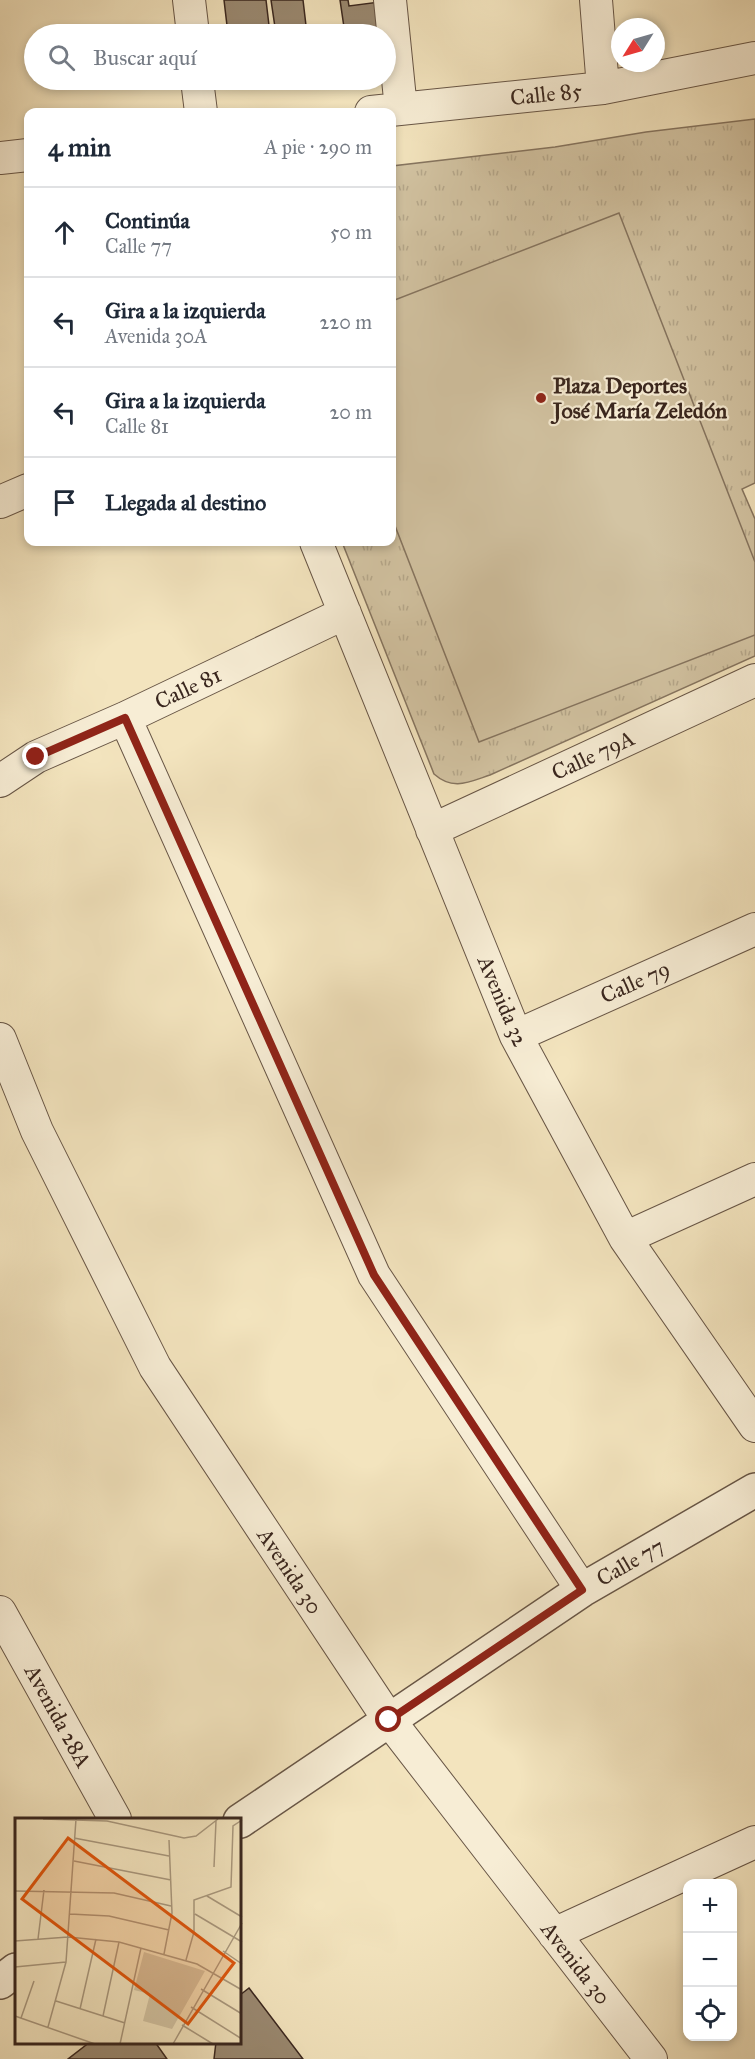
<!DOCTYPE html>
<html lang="es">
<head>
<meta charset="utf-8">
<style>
  body { margin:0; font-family:"IM FELL Great Primer",serif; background:#f6f6f7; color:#1f2937 }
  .controls { position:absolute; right:18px; bottom:18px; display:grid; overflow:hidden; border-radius:12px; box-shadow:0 3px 9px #0003 }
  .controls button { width:54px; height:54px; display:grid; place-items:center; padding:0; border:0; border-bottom:2px solid #e0e1e3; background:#fff; color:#1f2937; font:30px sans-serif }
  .compass { position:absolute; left:611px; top:18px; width:54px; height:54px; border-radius:50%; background:#fff; box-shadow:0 3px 9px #0003; rotate:233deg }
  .stop { position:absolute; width:18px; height:18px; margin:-14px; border:4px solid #8f2418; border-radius:50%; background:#fff }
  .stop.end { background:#8f2418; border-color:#fff; box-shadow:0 2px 6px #0008 }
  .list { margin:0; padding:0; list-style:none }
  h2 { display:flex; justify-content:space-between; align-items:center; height:78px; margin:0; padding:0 24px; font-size:26px }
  h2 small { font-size:20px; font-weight:400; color:#747a83 }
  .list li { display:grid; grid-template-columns:39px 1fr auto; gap:18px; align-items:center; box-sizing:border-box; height:90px; padding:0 24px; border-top:2px solid #e0e1e3 }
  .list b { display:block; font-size:22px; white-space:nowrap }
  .list p { margin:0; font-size:20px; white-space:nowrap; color:#747a83 }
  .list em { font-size:20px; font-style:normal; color:#747a83 }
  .icon { flex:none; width:33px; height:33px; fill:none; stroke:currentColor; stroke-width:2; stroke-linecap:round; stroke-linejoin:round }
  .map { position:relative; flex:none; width:755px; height:2059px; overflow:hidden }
  .search { position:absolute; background:#fff; box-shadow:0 3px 9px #0003; left:24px; top:24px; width:372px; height:66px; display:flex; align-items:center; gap:15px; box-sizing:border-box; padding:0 21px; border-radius:33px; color:#747a83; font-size:22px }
  .panel { position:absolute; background:#fff; box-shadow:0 3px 9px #0003; left:24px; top:108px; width:372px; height:438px; border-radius:12px }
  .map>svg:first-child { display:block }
</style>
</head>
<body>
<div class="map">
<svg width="755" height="2059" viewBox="0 0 755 2059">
  <defs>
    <pattern id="park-tufts" width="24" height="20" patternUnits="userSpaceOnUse" patternTransform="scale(1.5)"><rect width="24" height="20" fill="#d3c4a3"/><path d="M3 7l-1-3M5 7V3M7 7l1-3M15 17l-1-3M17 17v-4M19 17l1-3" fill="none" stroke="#b6a88c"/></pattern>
  </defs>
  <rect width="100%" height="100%" fill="#f3e4be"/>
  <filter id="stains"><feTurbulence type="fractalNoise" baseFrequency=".00333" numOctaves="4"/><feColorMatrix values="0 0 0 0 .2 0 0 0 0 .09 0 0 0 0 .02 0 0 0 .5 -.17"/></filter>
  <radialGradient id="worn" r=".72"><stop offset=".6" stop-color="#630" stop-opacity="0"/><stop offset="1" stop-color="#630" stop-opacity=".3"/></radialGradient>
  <path fill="url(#park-tufts)" stroke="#867560" stroke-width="1.5" d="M755,119V483L742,489L755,519V656L490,775C469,782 453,791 434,774L342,542H392V166L555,147L646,132Z"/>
  <path fill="#d3c4a3" stroke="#867560" stroke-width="1.5" d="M619,213L755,562V635L479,742L392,518V301Z"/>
  <path fill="#9a8971" stroke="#39261e" stroke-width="1.5" d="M224,0H266L270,34H228Z
    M271,0H303L307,34H276Z
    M340,0H348L349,6L387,1L386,34H345Z
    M249,1988L303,2059H214L216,2042H240V1995Z
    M90,2042H155L167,2059H68Z"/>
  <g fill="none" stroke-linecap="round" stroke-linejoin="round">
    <defs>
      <path id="minor" d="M189,0L193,34
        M390,0L401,109
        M596,0L603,88
        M197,80L201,112
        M371,112L603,88L755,58
        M0,158L28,155
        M0,502L28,490
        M316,542L516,1036L625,1238L755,1426
        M125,718L374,1275L582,1590
        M0,781L36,757L125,718L345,613
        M432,830L755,680
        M516,1036L755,929
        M0,1039L37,1131L155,1367L389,1720L651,2059
        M625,1238L755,1179
        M0,1612L115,1819
        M554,1934L755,1842"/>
      <path id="tertiary" d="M240,1821L582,1590L755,1490
        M0,1982L16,1970"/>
    </defs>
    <use href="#minor" stroke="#685646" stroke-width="34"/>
    <use href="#tertiary" stroke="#685646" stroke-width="36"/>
    <use href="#minor" stroke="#f7edd5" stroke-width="32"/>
    <use href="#tertiary" stroke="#f7edd5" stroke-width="33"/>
  </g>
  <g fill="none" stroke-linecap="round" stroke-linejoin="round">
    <path stroke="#8f2418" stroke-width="8" d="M36,757L125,718L374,1275L582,1590L389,1720"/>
  </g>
  <circle fill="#8f2418" stroke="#f7edd5" stroke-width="2" cx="541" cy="398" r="6"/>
  <g text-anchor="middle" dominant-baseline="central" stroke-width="4.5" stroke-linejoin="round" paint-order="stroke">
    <g font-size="22" fill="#39261e" stroke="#f7edd5">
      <text transform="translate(546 94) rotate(-6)">Calle 85</text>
      <text transform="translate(188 688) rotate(-25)">Calle 81</text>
      <text transform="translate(593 755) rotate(-25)">Calle 79A</text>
      <text transform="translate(635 982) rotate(-24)">Calle 79</text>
      <text transform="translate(503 1001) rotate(67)">Avenida 32</text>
      <text transform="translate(630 1562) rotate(-30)">Calle 77</text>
      <text transform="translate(290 1571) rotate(56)">Avenida 30</text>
      <text transform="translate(58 1716) rotate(61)">Avenida 28A</text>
      <text transform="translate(576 1963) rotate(52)">Avenida 30</text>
    </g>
    <g font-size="22" font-weight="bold" fill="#39261e" stroke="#f7edd5" text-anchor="start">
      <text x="553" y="385">Plaza Deportes<tspan x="553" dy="25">José María Zeledón</tspan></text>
    </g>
  </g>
  <g transform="translate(15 1818)">
    <rect width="226" height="226" fill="#f3e4be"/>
    <path d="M129,134L190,153L157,211L128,203L135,176L119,172Z" fill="#d3c4a3"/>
    <path d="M130,139L173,151L165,183L121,170Z" fill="#d3c4a3"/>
    <path fill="none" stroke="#a9987e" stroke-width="1.5" d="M28,1L92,3L169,20L181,18L203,1M59,20L154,38M59,43L156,62M199,49L201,3M0,73L99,75L156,88M192,78L227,99M55,96L94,98L154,112M180,96L227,124M23,121L29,72M0,123L53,119L104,124L182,146L227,172M208,133L227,146M149,136L157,95L154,22M171,142L179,114V82L216,69L218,8L227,2M0,149L51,144M186,171L227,196M41,183L110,205M176,189L227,221M65,191L81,121M0,198L80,226M88,198L104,124M6,200L19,163M167,207L198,226M33,209L51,144L61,1M105,226L126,130M158,226L227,105"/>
    <path fill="#df560d" fill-opacity="0.15" stroke="#df560d" stroke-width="3" d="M53,20L219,145L173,206L7,81Z"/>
    <rect width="226" height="226" fill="none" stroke="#39261e" stroke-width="3"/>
  </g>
  <rect width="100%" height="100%" filter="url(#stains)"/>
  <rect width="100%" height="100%" fill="url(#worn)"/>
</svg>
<div class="controls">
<button>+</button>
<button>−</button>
<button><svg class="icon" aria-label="locate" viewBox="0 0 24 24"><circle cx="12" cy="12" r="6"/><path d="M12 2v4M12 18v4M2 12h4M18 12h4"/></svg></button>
</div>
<svg class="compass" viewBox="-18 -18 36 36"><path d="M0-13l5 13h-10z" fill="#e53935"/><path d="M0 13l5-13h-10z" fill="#747a83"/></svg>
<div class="stop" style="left:389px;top:1720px"></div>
<div class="stop end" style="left:36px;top:757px"></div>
<div class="search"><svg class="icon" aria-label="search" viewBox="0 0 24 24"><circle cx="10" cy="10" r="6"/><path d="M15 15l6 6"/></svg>Buscar aquí</div>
<section class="panel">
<h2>4 min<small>A pie · 290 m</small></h2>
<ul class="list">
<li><svg class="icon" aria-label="ahead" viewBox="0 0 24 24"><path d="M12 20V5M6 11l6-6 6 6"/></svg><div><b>Continúa</b><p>Calle 77</p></div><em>50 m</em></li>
<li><svg class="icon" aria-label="left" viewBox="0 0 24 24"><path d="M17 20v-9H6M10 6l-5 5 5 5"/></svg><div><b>Gira a la izquierda</b><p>Avenida 30A</p></div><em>220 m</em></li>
<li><svg class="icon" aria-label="left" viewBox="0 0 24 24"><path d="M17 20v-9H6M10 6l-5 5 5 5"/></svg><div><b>Gira a la izquierda</b><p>Calle 81</p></div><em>20 m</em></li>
<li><svg class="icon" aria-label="arrive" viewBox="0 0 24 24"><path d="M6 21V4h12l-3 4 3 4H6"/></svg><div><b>Llegada al destino</b></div></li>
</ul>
</section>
</div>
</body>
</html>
